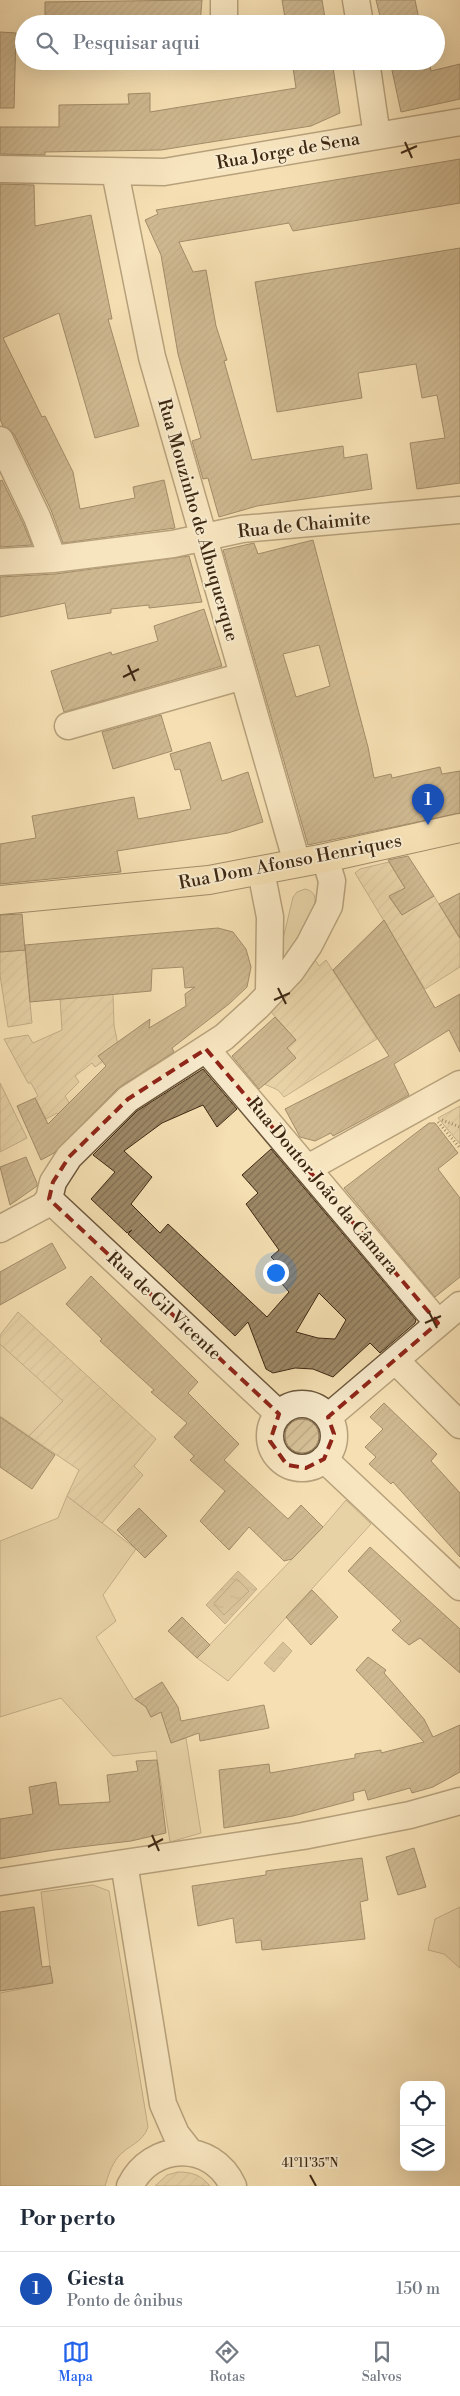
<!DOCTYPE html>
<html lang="pt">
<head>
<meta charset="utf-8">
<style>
  body { margin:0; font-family:"Libre Bodoni",serif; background:#f6f6f7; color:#1f2937 }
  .controls { position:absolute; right:15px; bottom:15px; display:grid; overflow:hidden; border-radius:10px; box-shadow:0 5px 20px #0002 }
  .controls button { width:45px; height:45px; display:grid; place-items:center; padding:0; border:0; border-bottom:1px solid #e0e1e3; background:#fff; color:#1f2937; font:25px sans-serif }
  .you { position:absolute; left:275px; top:1272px; width:18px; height:18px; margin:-12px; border:4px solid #fff; border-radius:50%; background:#1a73e8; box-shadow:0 0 0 8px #1a73e833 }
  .badge { display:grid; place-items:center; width:32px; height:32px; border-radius:50%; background:#2563eb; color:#fff; font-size:16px; font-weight:700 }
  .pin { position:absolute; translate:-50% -41px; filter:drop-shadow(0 1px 2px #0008) }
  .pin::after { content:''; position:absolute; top:26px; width:18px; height:15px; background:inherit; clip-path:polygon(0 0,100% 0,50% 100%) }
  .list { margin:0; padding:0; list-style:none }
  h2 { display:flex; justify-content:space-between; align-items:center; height:65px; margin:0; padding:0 20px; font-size:21px }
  h2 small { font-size:16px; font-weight:400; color:#747a83 }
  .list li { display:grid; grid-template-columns:32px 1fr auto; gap:15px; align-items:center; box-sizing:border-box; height:75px; padding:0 20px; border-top:1px solid #e0e1e3 }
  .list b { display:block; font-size:19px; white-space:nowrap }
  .list p { margin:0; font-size:16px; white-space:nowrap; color:#747a83 }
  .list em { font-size:16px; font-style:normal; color:#747a83 }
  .icon { flex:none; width:28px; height:28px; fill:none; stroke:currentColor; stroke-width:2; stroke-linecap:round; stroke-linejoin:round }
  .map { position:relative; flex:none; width:460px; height:2186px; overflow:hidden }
  .search { position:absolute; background:#fff; box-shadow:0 5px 20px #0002; left:15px; right:15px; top:15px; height:55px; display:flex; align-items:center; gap:12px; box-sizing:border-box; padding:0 18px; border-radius:28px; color:#747a83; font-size:19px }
  .sheet { height:140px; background:#fff }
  nav { display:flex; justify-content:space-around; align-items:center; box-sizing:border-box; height:70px; border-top:1px solid #e0e1e3; background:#fff; font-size:14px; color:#747a83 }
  nav a { display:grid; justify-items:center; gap:2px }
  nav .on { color:#2563eb }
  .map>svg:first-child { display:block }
</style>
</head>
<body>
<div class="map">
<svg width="460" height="2186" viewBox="0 0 460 2186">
  <defs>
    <pattern id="garden-furrows" width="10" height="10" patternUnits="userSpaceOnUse" patternTransform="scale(1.25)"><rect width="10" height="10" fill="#d6c198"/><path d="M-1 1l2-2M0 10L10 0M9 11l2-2" fill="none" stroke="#b9a682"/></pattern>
    <pattern id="water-ripples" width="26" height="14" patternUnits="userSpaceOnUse" patternTransform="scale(1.25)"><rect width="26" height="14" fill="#b7a17d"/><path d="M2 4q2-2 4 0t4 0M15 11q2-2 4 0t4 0" fill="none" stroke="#968365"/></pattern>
    <pattern id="building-hatch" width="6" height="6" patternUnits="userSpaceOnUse" patternTransform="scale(1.25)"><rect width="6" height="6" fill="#9d8866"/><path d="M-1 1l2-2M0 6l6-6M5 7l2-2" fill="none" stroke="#816f53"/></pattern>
  </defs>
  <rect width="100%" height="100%" fill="#f5e0b3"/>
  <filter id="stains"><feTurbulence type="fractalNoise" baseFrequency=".004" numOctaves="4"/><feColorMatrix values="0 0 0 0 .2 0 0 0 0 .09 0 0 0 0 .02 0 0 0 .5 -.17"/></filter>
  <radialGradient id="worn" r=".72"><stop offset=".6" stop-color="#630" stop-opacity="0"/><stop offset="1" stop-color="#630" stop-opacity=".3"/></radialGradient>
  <path fill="#d6c198" stroke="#8a7456" d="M305,889C310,890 315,893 315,899C316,913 289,954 281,966L277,964L293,897L297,892Z
    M0,1344L64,1401L29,1436L0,1416Z
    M67,1496L136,1549L103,1595L116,1621L96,1637L133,1698L146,1707L151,1717L161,1712L171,1743L186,1738L201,1833L170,1842L156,1751L113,1756L61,1698L0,1717V1541L58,1518Z
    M346,1500L371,1524L228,1681L197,1658L323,1527Z
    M93,1885L109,1891L148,2127C143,2143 128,2145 118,2157C111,2166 108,2176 105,2186H0V1993L52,1983L41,1892Z
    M460,1907V1968L444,1954L428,1950L435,1919Z"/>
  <path fill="url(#garden-furrows)" stroke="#8a7456" d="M389,862L405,888L389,897L402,915L434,896L460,939V967L425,989L355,873L360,869Z
    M25,950L32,1023L8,1027L0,975V952Z
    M312,955L319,966L326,960L377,1039L284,1097L278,1090L264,1084L275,1061L283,1069L295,1058L287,1048L296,1040L271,1012Z
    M113,994L114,1025L119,1050L95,1067L92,1063L75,1076L79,1082L65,1096L85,1129L67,1148L57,1133L65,1128L57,1113L46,1119L35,1098L38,1096L31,1083H28L4,1039L28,1035L33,1043L62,1030L60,998Z
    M0,1083L27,1138L0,1152Z
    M460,1106V1144L438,1118Z
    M18,1312L156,1439L134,1466L143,1475L102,1523L67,1496L79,1470L29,1436L63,1401L0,1344V1335Z
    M285 1436a17 17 0 1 1 34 0a17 17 0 1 1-34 0Z
    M178,2172C192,2172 201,2175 210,2186H155L167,2175Z"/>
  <path fill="url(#water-ripples)" stroke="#877153" d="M238,1571L257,1589L225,1624L206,1605Z
    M283,1642L292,1651L274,1672L264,1663Z"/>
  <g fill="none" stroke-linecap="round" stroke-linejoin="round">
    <path stroke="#7a6448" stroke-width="1" d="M237,1579L249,1591L224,1615L214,1604Z"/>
  </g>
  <path fill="url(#building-hatch)" stroke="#3e2813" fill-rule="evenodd" d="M202,0L200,24H45V2Z
    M282,0H322L326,24H286Z
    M376,0H415L420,24H382Z
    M0,32L16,33L14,108H0Z
    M292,61H332L340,113L311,126L161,150L45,152V155L0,154V127H59V105L129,104L128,94L150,93V112L296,88Z
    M390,61H429L431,71L460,64V99L401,112Z
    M460,159V203L293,231L289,223L179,242L193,272L206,270L216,326L227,360L224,361L252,460L343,446L344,458L367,454L372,489L257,506L219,517L208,478L203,479L192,441L201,438L178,354L161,255L145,220L158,214L156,210Z
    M0,184L34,185L35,226L91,215L112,319H108L139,426L95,438L59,313L3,338L42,417L45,416L73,472L80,509L135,498L133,487L164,480L175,528L63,543L51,510L14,434L3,426L0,419Z
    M460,248V483L417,489L410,443L445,438L437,395L422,398L416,364L358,373L362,398L277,412L255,282Z
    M2,480L23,523L32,545L0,547V481Z
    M313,540L368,747L374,778L391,774L392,778L440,767L442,774L460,771V813L308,845L223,550L254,543L258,554ZM319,645L330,686L296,697L283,654Z
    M189,556L202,602L149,608V605L111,609V613L68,619L65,603L0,617V577L55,574Z
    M204,609L222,666L64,712L51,671L111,652L112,655L158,641L154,626Z
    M161,715L172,751L113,769L102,732Z
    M210,742L222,781L248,772L263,822L228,833L117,851L121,872L0,884V844L36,838L32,816L134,797L138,819L191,809L180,769L175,770L170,754Z
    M408,856L434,896L402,915L389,896L405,888L388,860Z
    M460,893V938L439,904Z
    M22,914L25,950L0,952V915Z
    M384,920L435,1008L460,994V1052L449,1030L394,1064L409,1095L333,1136L331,1133L315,1141L300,1137L285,1109L389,1056L333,970Z
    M218,928L233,932L246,949L251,967L247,987L229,1004L172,1048L174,1052L118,1088L54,1153L41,1160L17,1106L35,1098L48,1124L106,1066L98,1056L150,1019L149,1028L186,1006L185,994L195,987L185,988L183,967L152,969L151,991L30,1002L25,945Z
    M275,1017L296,1040L287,1048L296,1058L259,1089L232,1056Z
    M203,1069L237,1109L217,1127L203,1105L162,1123L124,1151L152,1177L131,1204L160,1233L168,1224L267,1317L289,1292L276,1277L283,1269L271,1257L279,1250L246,1204L258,1193L242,1175L271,1149L416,1320L415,1323L380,1353L370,1343L333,1377L313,1369L295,1368L273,1373L266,1369L248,1322L235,1336L128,1234L132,1230L127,1233L91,1199L115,1172L93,1155L137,1111ZM319,1293L346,1320L335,1339L318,1338L296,1332Z
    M429,1123H435L458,1153L438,1169L460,1198V1277L435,1297L344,1188Z
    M26,1157L37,1183V1186L10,1205L0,1167Z
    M52,1243L66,1268L0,1305V1272Z
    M91,1276L198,1382L188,1393L239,1444L224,1460L288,1519L301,1505L323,1527L292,1559L284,1561L249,1527L229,1550L200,1521L225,1491L190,1460L194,1456L174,1437L187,1423L151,1392L154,1390L100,1341L102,1339L66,1304Z
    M384,1403L437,1454L431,1461L460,1493V1557L393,1482L391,1484L369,1464L376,1457L365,1447L383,1429L370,1417Z
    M0,1417L55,1455L32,1489L0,1467Z
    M139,1508L167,1536L145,1558L117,1530Z
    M370,1547L460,1629V1673L420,1638L409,1645L392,1630L401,1621L348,1571Z
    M312,1590L338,1617L311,1645L286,1617Z
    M182,1617L210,1645L197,1658L168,1631Z
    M368,1657L386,1670L384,1673L424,1719L433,1737L460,1725V1772L433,1787L412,1793L410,1788L368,1800L365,1790L353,1793L354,1800L293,1816L224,1828L219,1770L269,1764L270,1773L355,1758V1754L381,1750V1753L424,1742L356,1670Z
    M162,1682L178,1707L181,1721L264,1705L269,1728L200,1741L199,1733L171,1743L161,1712L151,1717L146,1707L135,1699Z
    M157,1760L166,1833L131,1841L54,1850L0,1859V1819L33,1814L29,1787L56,1782L59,1805L110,1802L107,1775L138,1771L136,1761Z
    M414,1848L426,1887L398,1895L386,1857Z
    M362,1858L368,1900L360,1902L365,1939L262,1950L261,1940L236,1943L233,1918L198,1926L192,1886L266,1875V1871Z
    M34,1907L42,1967L50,1966L53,1983L0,1991V1912Z"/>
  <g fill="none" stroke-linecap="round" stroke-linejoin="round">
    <defs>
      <path id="minor" d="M224,0V24
        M356,0L360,24
        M366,61L377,136
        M0,169L164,172L460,122
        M115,172L152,357L297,863
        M0,440L37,517L53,559
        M0,562L53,559L173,544L242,529L460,510
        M68,726L243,676
        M261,871L270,917L269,991
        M206,1049L438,1323
        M308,1168L460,1084
        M49,1199L279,1414
        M0,1229L43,1206L49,1199L53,1182L69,1157L128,1099L224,1037L257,1007L291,971L309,945L329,906L332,881L325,858
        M395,1360L460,1425
        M270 1436a32 32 0 1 1 64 0a32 32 0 1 1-64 0Z
        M328,1417L460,1305
        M324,1459L460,1587
        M124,1863L163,2104L176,2134L190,2152
        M0,1882L303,1836L410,1815L460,1801
        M130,2186C151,2142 212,2140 233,2186"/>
      <path id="major" d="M0,900L209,880L325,858L460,828"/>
    </defs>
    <use href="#minor" stroke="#6c563b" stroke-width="29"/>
    <use href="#major" stroke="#3e2813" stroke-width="30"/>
    <path stroke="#3e2813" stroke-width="3" stroke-dasharray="1 2.5" stroke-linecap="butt" d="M442,1120L460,1127
      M438,1122L460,1148"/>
    <use href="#minor" stroke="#f8ebce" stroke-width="26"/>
    <use href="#major" stroke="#f5e0b3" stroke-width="28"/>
  </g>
  <path d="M0 0H460V2186H0ZM206,1049L438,1323L328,1417L334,1434L324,1459L306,1468L287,1465L270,1441L279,1414L49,1199L53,1182L69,1157L128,1099Z" fill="#f5e0b3" fill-opacity=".55" fill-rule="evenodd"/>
  <path fill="none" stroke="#8f2418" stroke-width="4" stroke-dasharray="10 6" stroke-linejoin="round" d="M206,1049L438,1323L328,1417L334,1434L324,1459L306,1468L287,1465L270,1441L279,1414L49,1199L53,1182L69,1157L128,1099Z"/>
  <path fill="none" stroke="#3e2813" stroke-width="2" d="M405,142L412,158M401,153L417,146M128,665L135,681M123,677L139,669M278,988L286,1004M274,1000L290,993M429,1312L437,1328M425,1323L441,1316M152,1835L159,1851M148,1847L163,1839M310,2175L316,2186"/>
  <g text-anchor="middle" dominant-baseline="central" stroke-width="4" stroke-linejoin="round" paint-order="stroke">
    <g font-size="18" fill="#3e2813" stroke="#f8ebce">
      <text transform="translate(288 151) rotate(-10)">Rua Jorge de Sena</text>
      <text transform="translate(198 520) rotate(74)">Rua Mouzinho de Albuquerque</text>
      <text transform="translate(304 525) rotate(-6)">Rua de Chaimite</text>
      <text transform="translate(290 862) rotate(-11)">Rua Dom Afonso Henriques</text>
      <text transform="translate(323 1186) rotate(50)">Rua Doutor João da Câmara</text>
      <text transform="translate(164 1306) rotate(43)">Rua de Gil Vicente</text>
    </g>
  </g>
  <g font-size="12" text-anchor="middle" fill="#3e2813" stroke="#f8ebce" stroke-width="4" stroke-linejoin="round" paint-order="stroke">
    <text x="310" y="2167">41°11'35"N</text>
  </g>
  <rect width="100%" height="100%" filter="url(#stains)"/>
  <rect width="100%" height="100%" fill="url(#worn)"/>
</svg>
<div class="controls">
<button><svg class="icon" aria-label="locate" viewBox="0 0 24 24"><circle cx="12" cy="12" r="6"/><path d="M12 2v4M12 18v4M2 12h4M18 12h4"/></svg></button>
<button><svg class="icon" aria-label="layers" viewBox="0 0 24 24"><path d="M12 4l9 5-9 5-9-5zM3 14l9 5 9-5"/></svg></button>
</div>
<div class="you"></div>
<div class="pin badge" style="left:428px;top:825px;background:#1a4fb4">1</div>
<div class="search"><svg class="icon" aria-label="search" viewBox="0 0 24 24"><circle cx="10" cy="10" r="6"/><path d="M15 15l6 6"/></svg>Pesquisar aqui</div>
</div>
<section class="sheet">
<h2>Por perto<small></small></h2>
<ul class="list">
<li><span class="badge" style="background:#1a4fb4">1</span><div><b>Giesta</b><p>Ponto de ônibus</p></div><em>150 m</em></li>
</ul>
</section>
<nav>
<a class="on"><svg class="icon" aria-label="map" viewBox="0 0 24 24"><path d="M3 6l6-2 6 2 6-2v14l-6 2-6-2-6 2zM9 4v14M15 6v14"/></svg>Mapa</a>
<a><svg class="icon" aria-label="directions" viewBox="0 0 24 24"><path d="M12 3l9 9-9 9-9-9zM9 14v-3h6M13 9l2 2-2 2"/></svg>Rotas</a>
<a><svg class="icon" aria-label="saved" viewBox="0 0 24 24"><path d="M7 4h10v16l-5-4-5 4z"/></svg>Salvos</a>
</nav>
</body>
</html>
